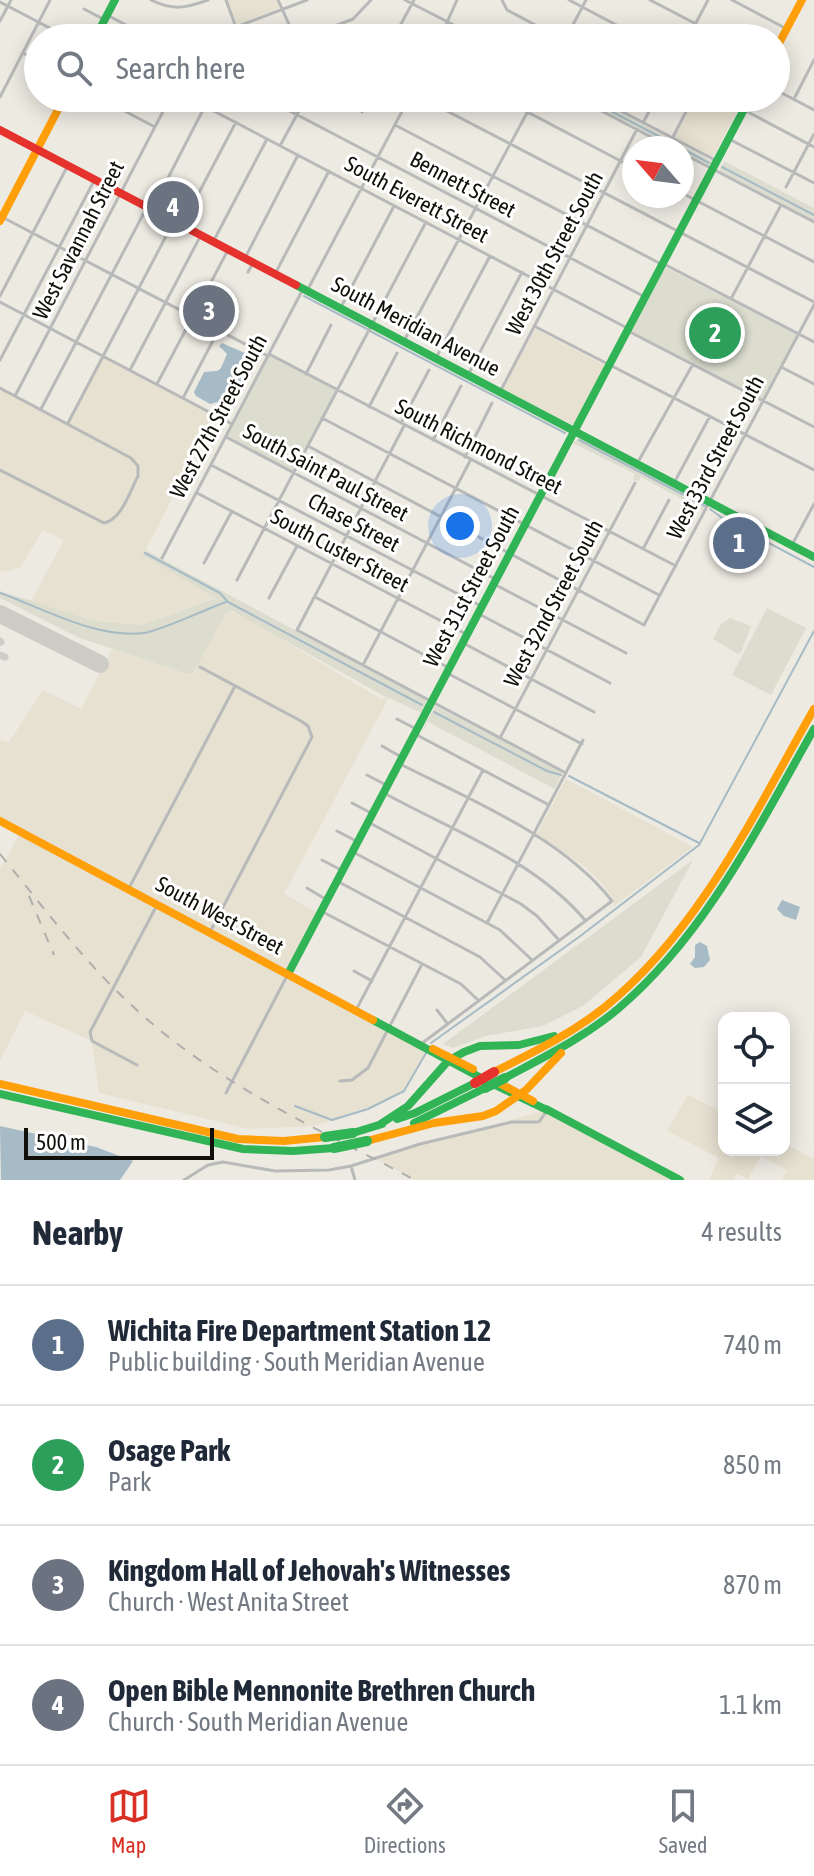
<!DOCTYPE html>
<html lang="en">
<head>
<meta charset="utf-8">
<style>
  body { margin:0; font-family:"Asap Condensed",sans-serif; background:#f2f2f3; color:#1f2937 }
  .controls { position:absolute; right:24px; bottom:24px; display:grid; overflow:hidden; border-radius:16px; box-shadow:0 4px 20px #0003 }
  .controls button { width:72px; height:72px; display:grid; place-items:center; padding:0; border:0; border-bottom:2px solid #e0e1e3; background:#fff; color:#1f2937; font:40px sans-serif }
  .compass { position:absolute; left:622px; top:136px; width:72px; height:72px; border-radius:50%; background:#fff; box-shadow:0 4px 20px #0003; rotate:298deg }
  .scale { position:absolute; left:24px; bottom:20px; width:190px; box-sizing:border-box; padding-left:8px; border:4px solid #110f0a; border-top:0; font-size:22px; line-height:28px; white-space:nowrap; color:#110f0a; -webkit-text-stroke:6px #fff; paint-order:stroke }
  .you { position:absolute; left:460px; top:526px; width:28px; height:28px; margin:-20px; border:6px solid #fff; border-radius:50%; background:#1a73e8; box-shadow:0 0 0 12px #1a73e833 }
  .badge { display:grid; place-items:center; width:52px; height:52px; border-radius:50%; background:#d93025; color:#fff; font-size:26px; font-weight:700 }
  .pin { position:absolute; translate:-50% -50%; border:4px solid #fff; box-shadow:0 2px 8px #0006 }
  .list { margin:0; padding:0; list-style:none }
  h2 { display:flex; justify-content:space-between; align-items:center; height:104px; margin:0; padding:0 32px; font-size:34px }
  h2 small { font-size:26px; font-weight:400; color:#747a83 }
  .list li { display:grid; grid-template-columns:52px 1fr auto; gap:24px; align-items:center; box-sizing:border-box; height:120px; padding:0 32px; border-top:2px solid #e0e1e3 }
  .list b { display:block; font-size:30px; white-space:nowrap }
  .list p { margin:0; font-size:26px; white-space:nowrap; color:#747a83 }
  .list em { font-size:26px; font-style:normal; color:#747a83 }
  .icon { flex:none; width:44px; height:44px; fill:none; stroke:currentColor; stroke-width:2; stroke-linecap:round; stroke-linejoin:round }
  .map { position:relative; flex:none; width:814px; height:1180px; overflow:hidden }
  .search { position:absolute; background:#fff; box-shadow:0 4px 20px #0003; left:24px; right:24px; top:24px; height:88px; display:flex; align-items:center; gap:20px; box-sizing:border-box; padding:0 28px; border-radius:44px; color:#747a83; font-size:30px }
  .sheet { height:584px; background:#fff }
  nav { display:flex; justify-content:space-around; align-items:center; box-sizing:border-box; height:112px; border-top:2px solid #e0e1e3; background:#fff; font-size:22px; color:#747a83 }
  nav a { display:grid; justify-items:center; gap:4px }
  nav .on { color:#d93025 }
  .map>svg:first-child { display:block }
</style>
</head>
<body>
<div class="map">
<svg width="814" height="1180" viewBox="0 0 814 1180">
  <rect width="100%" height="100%" fill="#edeae2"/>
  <path fill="#e6e1d1" d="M227,0H277L279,8L238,24Z
    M695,98H744L713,157L675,137Z
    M535,329L606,366L574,424L566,423L503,390Z
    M103,356L215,415L143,555L217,597L143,625L95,621L31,601L64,540L43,530L20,568L4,572L0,570V388L68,424Z
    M227,610L251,621L381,699L389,697L284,894L317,913L288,973L428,1047L404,1091L368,1109L313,1126L249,1129L99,1093L92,1041L25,1011L0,1061V870L20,832L0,821V740L9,742L43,690L81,709L112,649L187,674Z
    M566,779L693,847L614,906L613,899L603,885L585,867L537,834Z
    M688,1095L724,1113V1150H784V1143L814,1159V1180H782L787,1170L761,1156L748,1179L737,1174L733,1180H709L719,1158L667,1131Z
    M547,1110L680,1180H415L372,1157Z"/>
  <path fill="#dcddcf" d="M580,98H592L714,162L709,165L682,151V148H676Z
    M724,161L814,208V221L719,171Z
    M665,267L797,335L763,399L631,331Z
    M269,354L337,390L293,473L226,437Z
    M580,438L705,503L704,511L641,477L638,481L633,480L635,474L573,443Z
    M145,550L426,700L428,703L422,713L382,695L232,611H227L193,673L187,674L77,637L0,598V591L95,621L142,625L216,598L142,555Z
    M767,608L806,628L771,695L732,675Z
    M730,618L751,626L741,652L738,654L713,639L721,624Z
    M435,706L562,772L555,789L428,722L420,735Z
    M693,860L641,957L583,1006L543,1026L486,1036L453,1048L443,1044Z"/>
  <path fill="#a6bbc5" d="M222,343L254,357L256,364L240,395L237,397L225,394L218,402L210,404L196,396L194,392L204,372C223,370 218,374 227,354L219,346Z
    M782,900L800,907L796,920L784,916L777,909Z
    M700,942L707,946L710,960L704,967L695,968L690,964L695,957V945Z
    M0,1126L96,1147L133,1161L120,1180H1Z"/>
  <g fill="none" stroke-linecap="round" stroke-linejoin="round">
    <path stroke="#a6bbc5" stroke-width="2" d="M452,27L472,38
      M586,98L681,148
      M683,149L709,163
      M722,167L814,215
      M304,296L367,329
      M370,331L565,433
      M579,440L705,506
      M710,509L725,520
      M737,526L814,567
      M145,553L220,593L228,602L422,705
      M0,593C43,608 96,639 144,633C163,630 206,609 226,602
      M434,712L547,771L561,775
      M569,776L699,843
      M431,1043L579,937L699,845L814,631
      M295,1106L332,1120L368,1109L404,1091L426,1053"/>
    <path stroke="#ceccc7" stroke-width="7" d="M0,641L1,642
      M0,655L5,657"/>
    <path stroke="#ceccc7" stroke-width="18" d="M0,614L100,664"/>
    <path stroke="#b8baba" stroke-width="3" d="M151,0C173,11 186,8 208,0
      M226,0L240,38
      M278,0L292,31L306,37L353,19L371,0
      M405,0L479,38
      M502,0L507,10L560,38
      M569,0L641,38
      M650,0L723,38
      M732,0L785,28
      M0,2L69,38
      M84,9L105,20
      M107,15L151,38
      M0,21L11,0
      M444,28L463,38
      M207,38L307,0
      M390,38L401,24L414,0
      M440,38L457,0
      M566,38L586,0
      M688,38L708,0
      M23,53L38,61
      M776,90L814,110
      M0,97L50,0
      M100,98L153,126
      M189,98L629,329
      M265,98L645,297
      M360,98L362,112
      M422,98L814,302
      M501,98L634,168
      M577,98L672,148
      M596,98L717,161
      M794,99L814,60
      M744,110L814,147
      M643,123L656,98
      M395,125L663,265
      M673,137L693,98
      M729,139L814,183
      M281,144L306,98
      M682,153L814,222
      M786,187L814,134
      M682,193L814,262
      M152,209L205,106
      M2,217L268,356
      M182,225L236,122
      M213,242L267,139
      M245,258L298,155
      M664,264L814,342
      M248,272L253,263
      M275,274L329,171
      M307,291L409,98
      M0,296L68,165
      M732,297L781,205
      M0,302L232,424
      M340,309L394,206
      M534,326L814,470
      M628,331L814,427
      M404,341L535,98
      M269,354L676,566
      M436,358L490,256
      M0,360L95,179
      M781,367L814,384
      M130,370L201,235
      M306,374L331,325
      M468,375L522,272
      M157,384L228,250
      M0,388L131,458L138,466V476C130,491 122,519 104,523L0,470
      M500,392L637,129
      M15,396L170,98
      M183,398L218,331
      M369,407L397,353
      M41,409L147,207
      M322,418L659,595
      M68,423L174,221
      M401,423L429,370
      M404,426L297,630L566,773
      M226,437L495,579
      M433,440L461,386
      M308,446L644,625L814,305
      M465,457L492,403
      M638,462L693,364
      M211,465L481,606
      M674,483L710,416
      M197,493L466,634
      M793,543L814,504
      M643,549L669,500
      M162,558L303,289
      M204,563L232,511
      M237,580L426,222
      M494,584L626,653
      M315,597L449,668
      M269,598L297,546
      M479,614L610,683
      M463,643L594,712
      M363,665L470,461
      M200,667L301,721L308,726L312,737L210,932
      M447,673L582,744
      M397,719L418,730
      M415,734L549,805
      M500,738L635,483
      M382,746L403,758
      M400,764C471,800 562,837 612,901L421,1044
      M367,775L388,786
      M384,793C453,831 533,859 585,920
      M352,803L373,814
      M368,822L521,904L537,916L558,939
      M337,831L358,842
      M353,852L500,930L532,960
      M322,860L343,871
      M337,881L480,957L505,980
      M129,888L235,686
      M307,888L327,900
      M321,911L461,984L478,1000
      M487,923L583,740
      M354,971L372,981
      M356,1010L483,770
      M437,1010L447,1023
      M137,1065L92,1041L90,1032L157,905
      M340,1081L352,1080L368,1068L422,964
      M226,1093L288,974
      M351,1166L355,1180
      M184,1180L208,1165L223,1162L275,1171L329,1170L351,1166L420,1144L512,1122H539L546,1112"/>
    <path stroke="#30b455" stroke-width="8" d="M95,38L115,0
      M296,285L814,557
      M288,974L750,98
      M373,1020L483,1079
      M505,1078C544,1057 585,1037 619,1008C707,933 758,827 814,729
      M493,1084L547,1110
      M0,1094L243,1149L293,1151L334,1148
      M546,1109L680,1180
      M397,1119L415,1113L475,1083
      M414,1123L485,1088
      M379,1125L408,1106L448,1061L464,1052L480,1046L519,1045L554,1036
      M353,1133L382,1124"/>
    <path stroke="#ff9f0a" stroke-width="8" d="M776,49L802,0
      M0,221L64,98
      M0,821L373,1020
      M433,1049L473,1069
      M494,1072C532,1053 571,1034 605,1007C700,930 754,814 814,709
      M497,1082L533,1101
      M0,1084L238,1139L284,1141L325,1137
      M367,1141L434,1123L483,1116L496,1111L526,1090L561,1053"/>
    <path stroke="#e5322d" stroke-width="8" d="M0,130L296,285"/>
    <path stroke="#aeaeac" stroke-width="2" stroke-dasharray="10 10" stroke-linecap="butt" d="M0,854C45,909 87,966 140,1013C221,1086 320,1130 415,1180
      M29,896L54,955"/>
    <path stroke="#30b455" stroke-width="10" d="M485,1088L505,1078
      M325,1137L353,1133
      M334,1148L367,1141"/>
    <path stroke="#e5322d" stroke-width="10" d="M475,1083L494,1072"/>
  </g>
  <g text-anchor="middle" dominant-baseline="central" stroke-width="6" stroke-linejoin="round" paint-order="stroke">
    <g font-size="22" fill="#110f0a" stroke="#fff">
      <text transform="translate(463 184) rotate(28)">Bennett Street</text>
      <text transform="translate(417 199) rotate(28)">South Everett Street</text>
      <text transform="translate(78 240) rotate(-63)">West Savannah Street</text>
      <text transform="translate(554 253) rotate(-62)">West 30th Street South</text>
      <text transform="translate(416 326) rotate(28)">South Meridian Avenue</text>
      <text transform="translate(218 416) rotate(-62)">West 27th Street South</text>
      <text transform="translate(479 446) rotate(27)">South Richmond Street</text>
      <text transform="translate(715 457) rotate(-62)">West 33rd Street South</text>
      <text transform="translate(326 472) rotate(28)">South Saint Paul Street</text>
      <text transform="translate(354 522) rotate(28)">Chase Street</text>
      <text transform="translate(340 550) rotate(28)">South Custer Street</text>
      <text transform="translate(471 586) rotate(-62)">West 31st Street South</text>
      <text transform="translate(553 603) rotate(-62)">West 32nd Street South</text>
      <text transform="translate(220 915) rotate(28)">South West Street</text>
    </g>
  </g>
</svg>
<div class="controls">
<button><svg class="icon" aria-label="locate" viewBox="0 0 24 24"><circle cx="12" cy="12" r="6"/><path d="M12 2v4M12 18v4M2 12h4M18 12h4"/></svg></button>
<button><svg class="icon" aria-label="layers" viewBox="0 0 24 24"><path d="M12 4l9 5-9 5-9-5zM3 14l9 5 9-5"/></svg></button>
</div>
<svg class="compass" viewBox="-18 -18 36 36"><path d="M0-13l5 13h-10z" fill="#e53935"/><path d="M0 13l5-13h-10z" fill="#747a83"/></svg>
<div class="scale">500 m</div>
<div class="you"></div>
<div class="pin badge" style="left:739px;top:543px;background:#5c6f8a">1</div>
<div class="pin badge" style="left:715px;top:333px;background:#2e9e5b">2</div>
<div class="pin badge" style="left:209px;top:311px;background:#6b7280">3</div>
<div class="pin badge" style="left:173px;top:207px;background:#6b7280">4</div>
<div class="search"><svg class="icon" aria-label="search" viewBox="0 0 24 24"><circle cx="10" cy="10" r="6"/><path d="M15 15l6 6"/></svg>Search here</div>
</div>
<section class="sheet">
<h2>Nearby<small>4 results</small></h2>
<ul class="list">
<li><span class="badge" style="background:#5c6f8a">1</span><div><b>Wichita Fire Department Station 12</b><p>Public building · South Meridian Avenue</p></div><em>740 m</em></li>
<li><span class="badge" style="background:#2e9e5b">2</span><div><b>Osage Park</b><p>Park</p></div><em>850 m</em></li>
<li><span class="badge" style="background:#6b7280">3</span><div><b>Kingdom Hall of Jehovah's Witnesses</b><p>Church · West Anita Street</p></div><em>870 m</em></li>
<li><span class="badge" style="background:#6b7280">4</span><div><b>Open Bible Mennonite Brethren Church</b><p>Church · South Meridian Avenue</p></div><em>1.1 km</em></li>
</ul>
</section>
<nav>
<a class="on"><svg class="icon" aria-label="map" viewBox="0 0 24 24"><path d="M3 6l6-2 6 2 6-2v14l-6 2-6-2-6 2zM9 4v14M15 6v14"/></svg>Map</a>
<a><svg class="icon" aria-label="directions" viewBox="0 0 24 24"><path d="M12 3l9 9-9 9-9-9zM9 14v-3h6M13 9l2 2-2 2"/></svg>Directions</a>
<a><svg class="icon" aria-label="saved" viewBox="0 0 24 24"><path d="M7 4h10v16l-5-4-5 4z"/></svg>Saved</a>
</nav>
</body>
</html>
